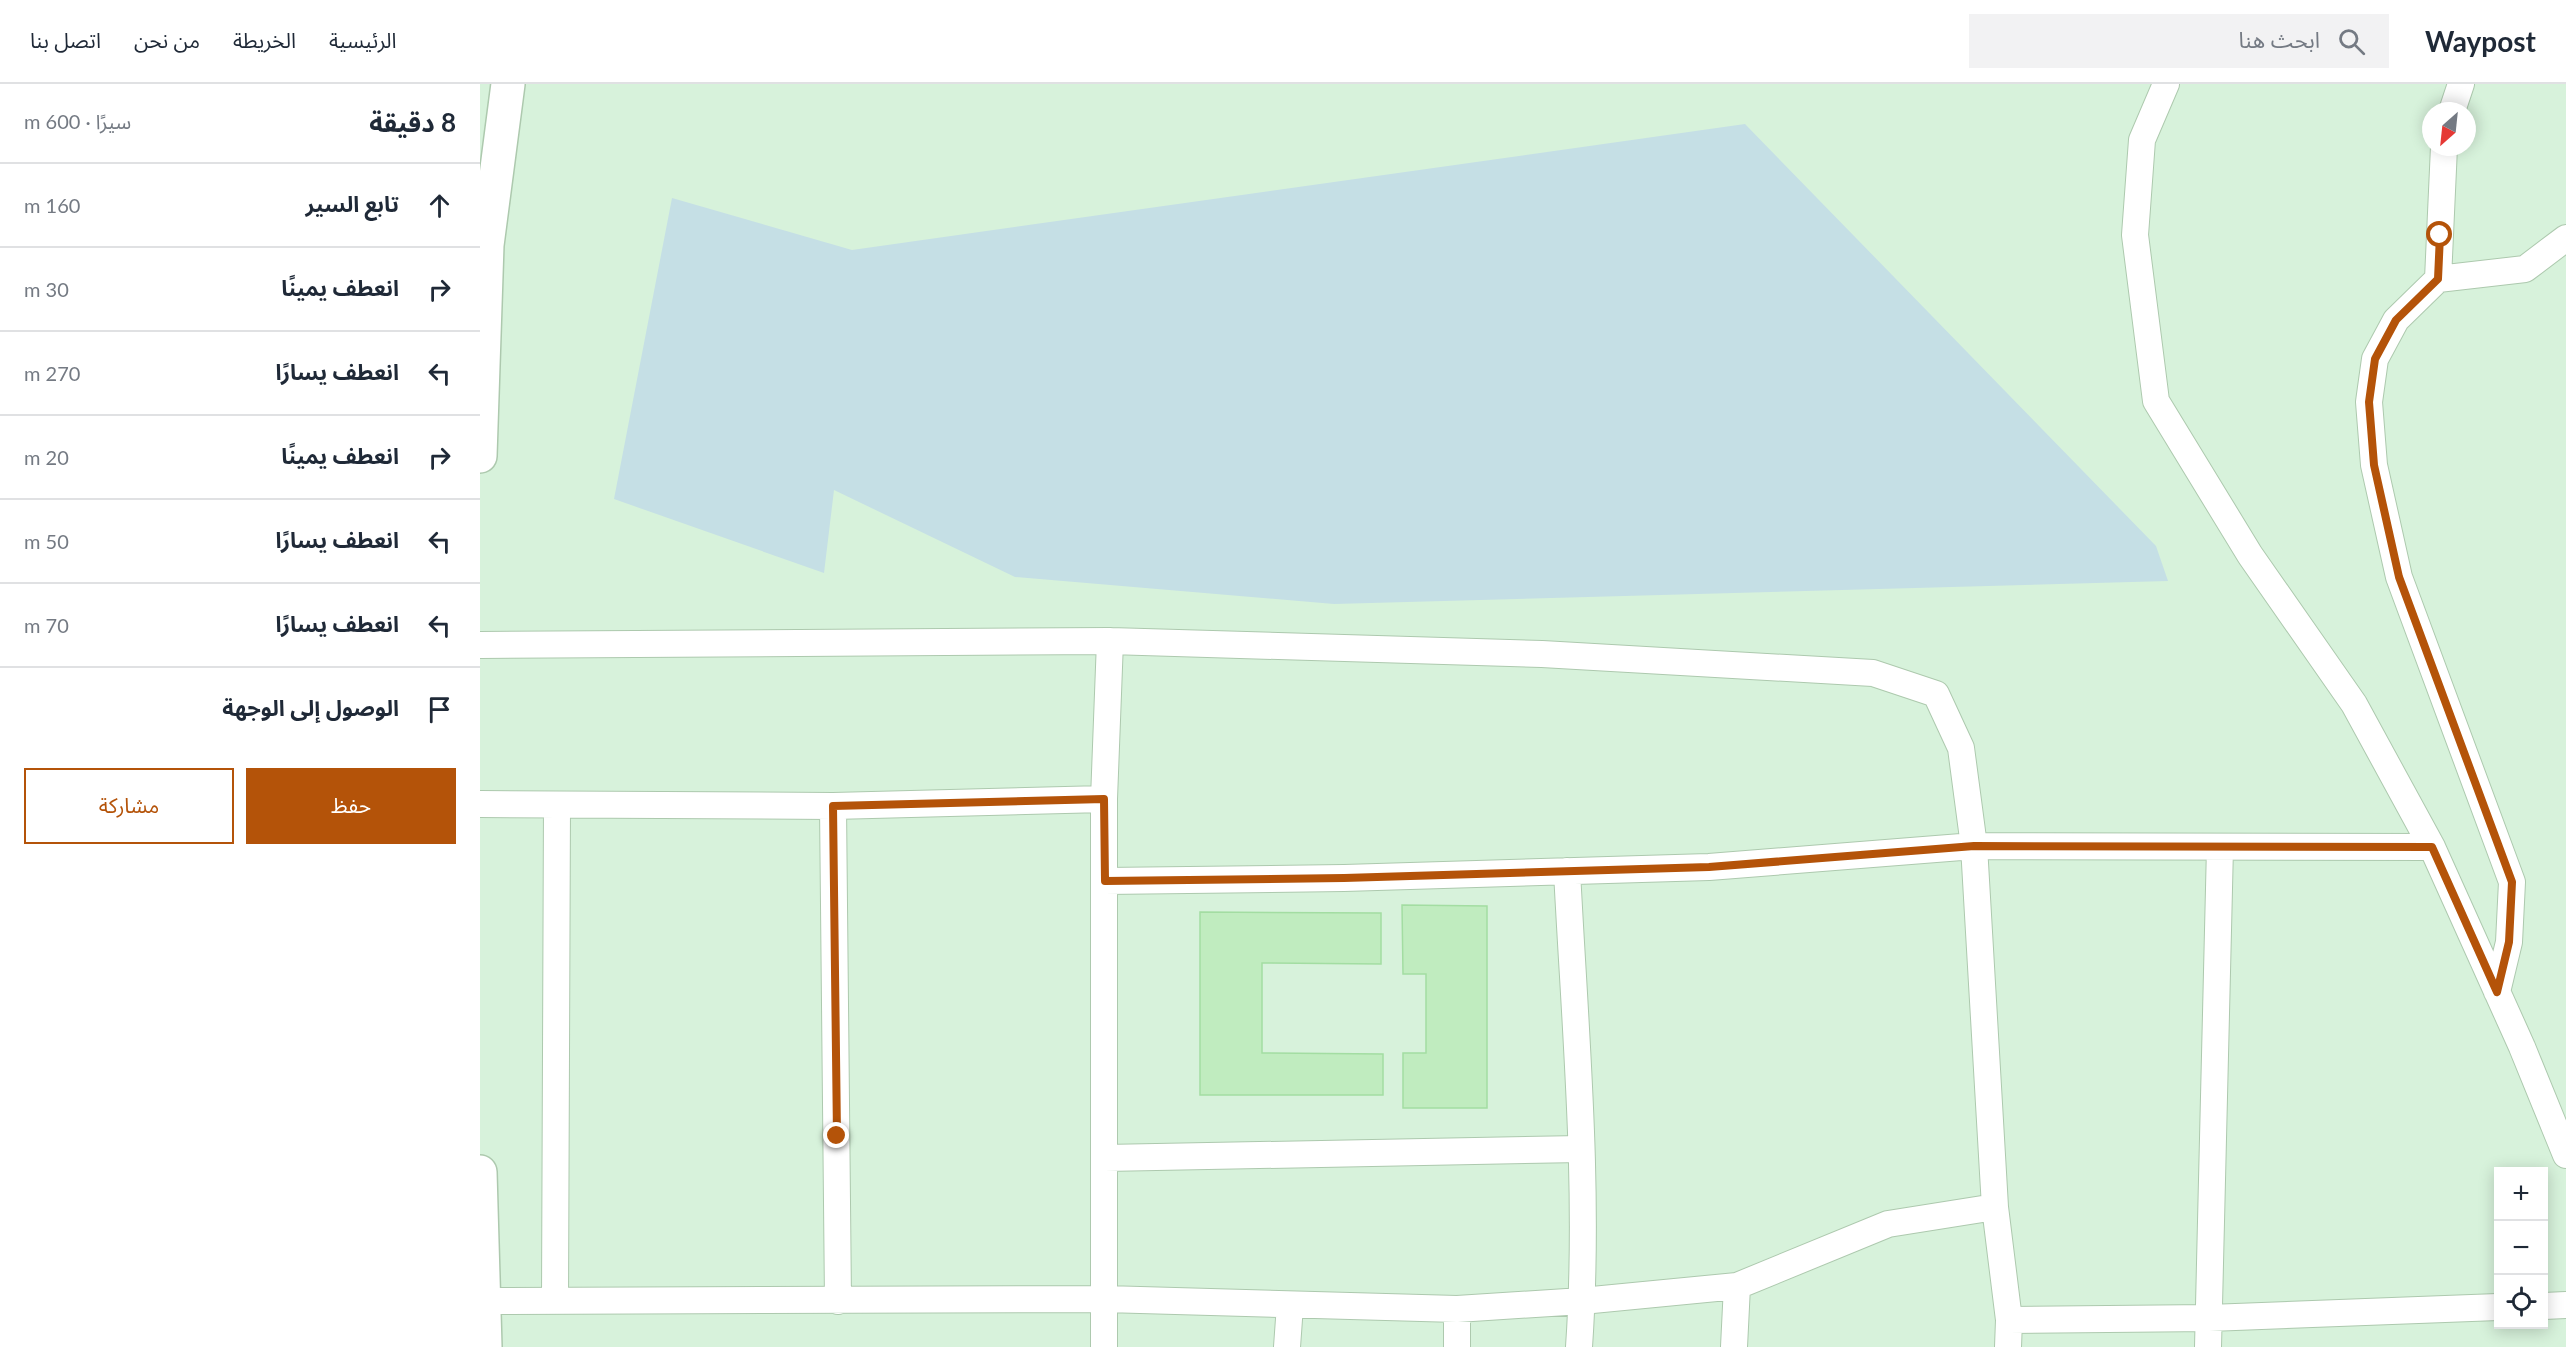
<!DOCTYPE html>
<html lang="ar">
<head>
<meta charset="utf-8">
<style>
  body { margin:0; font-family:Lato,"Noto Sans Arabic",sans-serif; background:#f2f2f3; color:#1f2937; direction:rtl }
  .controls { position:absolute; right:18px; bottom:18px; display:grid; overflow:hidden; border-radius:0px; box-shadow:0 3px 15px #0003 }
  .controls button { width:54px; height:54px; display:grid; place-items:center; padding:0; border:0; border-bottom:2px solid #e0e1e3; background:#fff; color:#1f2937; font:30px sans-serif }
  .compass { position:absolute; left:1942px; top:18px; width:54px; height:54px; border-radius:50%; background:#fff; box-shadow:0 3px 15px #0003; rotate:207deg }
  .stop { position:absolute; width:18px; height:18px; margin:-14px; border:4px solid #b45309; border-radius:50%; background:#fff }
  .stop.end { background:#b45309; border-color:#fff; box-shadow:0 2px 6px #0008 }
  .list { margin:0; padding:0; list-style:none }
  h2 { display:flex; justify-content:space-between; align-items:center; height:78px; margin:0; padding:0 24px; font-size:26px }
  h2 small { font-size:20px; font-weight:400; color:#747a83 }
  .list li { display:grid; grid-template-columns:39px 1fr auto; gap:18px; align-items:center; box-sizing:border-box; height:84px; padding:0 24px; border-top:2px solid #e0e1e3 }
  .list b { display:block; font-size:22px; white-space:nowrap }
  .list em { font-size:20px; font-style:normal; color:#747a83 }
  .actions { display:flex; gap:12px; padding:18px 24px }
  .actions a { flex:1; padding:14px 0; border:2px solid #b45309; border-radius:0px; text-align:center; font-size:21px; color:#b45309 }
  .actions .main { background:#b45309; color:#fff }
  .icon { flex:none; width:33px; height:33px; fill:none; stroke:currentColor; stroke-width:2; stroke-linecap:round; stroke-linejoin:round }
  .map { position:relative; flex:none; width:2086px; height:1263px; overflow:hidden; direction:ltr }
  header { display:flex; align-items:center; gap:36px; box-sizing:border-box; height:84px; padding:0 30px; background:#fff; border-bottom:2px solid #e0e1e3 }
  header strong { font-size:28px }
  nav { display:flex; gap:33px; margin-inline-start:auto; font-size:21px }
  .search { width:420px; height:54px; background:#f2f2f3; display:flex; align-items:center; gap:15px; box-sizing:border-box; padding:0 21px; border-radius:0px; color:#747a83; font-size:22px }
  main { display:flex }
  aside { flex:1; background:#fff }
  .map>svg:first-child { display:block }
</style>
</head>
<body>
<header>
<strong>Waypost</strong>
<div class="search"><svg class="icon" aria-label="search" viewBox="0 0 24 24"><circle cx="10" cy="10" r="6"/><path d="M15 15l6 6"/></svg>ابحث هنا</div>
<nav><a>الرئيسية</a><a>الخريطة</a><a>من نحن</a><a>اتصل بنا</a></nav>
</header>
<main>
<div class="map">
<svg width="2086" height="1263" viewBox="0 0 2086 1263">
  <rect width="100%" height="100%" fill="#e5f9e9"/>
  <path fill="#d7f2db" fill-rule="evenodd" d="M0,0H2086V1263H0ZM1951,27H1987V63H1951ZM2018,1088H2064V1240H2018Z"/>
  <path fill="#c5dfe5" d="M1265,40L1676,462L1688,497L854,520L535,493L354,406L344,489L134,415L192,114L372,166Z"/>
  <path fill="#c0ecbf" stroke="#a3dda2" stroke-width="1.5" d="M922,821L1007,822V1024H923V969H946V890H923Z
    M720,828L901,829V880L782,879V969L903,970V1011H720Z"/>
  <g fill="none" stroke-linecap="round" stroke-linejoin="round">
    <defs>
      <path id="minor" d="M1686,0L1662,56L1655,151L1676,317L1770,471L1874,620L1952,763L2042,963L2086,1071
        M1972,27L1981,0
        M1958,195L1964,63
        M0,561L630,557L1062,570L1393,589L1456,610L1481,664L1494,762L1515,1123L1529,1236L1528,1263
        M0,720L353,722L624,715
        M353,722L358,1217
        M1087,787C1095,945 1110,1105 1099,1263
        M625,797L864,794L1229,783L1494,762L1952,763
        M2017,908L2029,858L2032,798L1919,493L1894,381L1889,318L1895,275L1916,236L1958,195L2045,185L2086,154
        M625,1074L1101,1065
        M0,1217L625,1215L977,1225L1102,1217L1257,1202L1408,1140L1515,1123
        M75,1217L77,721
        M2064,1222L2086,1221
        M1529,1236L1729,1234L2018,1223
        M624,1263V715L630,557
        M807,1263L810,1221
        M977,1263V1225
        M1254,1263L1257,1202
        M1728,1263L1740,763"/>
      <path id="tertiary" d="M0,372L7,161L28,0
        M0,1088L5,1263"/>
    </defs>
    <use href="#minor" stroke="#adc9ae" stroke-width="28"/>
    <use href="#tertiary" stroke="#adc9ae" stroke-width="36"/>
    <use href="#minor" stroke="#fff" stroke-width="26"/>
    <use href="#tertiary" stroke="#fff" stroke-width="33"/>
  </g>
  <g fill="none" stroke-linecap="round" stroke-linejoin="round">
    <path stroke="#b45309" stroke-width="8" d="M357,1052L353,722L624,715L625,797L864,794L1229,783L1494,762L1952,763L2017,908L2029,858L2032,798L1919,493L1894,381L1889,318L1895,275L1916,236L1958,195L1960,151"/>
  </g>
</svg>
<div class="controls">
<button>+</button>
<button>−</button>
<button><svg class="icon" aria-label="locate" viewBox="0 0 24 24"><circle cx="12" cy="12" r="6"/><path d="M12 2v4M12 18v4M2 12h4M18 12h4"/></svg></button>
</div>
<svg class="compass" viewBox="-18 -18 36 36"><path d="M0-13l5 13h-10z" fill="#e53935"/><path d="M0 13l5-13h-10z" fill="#747a83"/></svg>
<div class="stop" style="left:1960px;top:151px"></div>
<div class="stop end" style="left:357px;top:1052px"></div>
</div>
<aside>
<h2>8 دقيقة<small>سيرًا · 600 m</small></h2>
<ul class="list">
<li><svg class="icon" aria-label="ahead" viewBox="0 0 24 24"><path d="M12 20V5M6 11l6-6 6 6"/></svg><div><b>تابع السير</b></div><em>160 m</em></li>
<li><svg class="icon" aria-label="right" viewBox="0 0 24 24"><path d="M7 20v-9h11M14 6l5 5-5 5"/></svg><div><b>انعطف يمينًا</b></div><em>30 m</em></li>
<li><svg class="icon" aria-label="left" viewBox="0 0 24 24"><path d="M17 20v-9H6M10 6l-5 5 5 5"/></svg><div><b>انعطف يسارًا</b></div><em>270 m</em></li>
<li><svg class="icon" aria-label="right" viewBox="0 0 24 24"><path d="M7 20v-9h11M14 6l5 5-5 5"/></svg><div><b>انعطف يمينًا</b></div><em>20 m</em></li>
<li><svg class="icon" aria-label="left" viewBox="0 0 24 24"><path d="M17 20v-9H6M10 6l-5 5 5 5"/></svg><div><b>انعطف يسارًا</b></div><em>50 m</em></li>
<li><svg class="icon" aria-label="left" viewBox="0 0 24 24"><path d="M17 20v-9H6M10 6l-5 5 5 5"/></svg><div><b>انعطف يسارًا</b></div><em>70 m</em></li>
<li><svg class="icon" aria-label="arrive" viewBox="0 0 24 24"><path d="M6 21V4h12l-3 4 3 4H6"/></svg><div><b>الوصول إلى الوجهة</b></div></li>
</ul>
<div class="actions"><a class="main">حفظ</a><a>مشاركة</a></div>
</aside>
</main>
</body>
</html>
